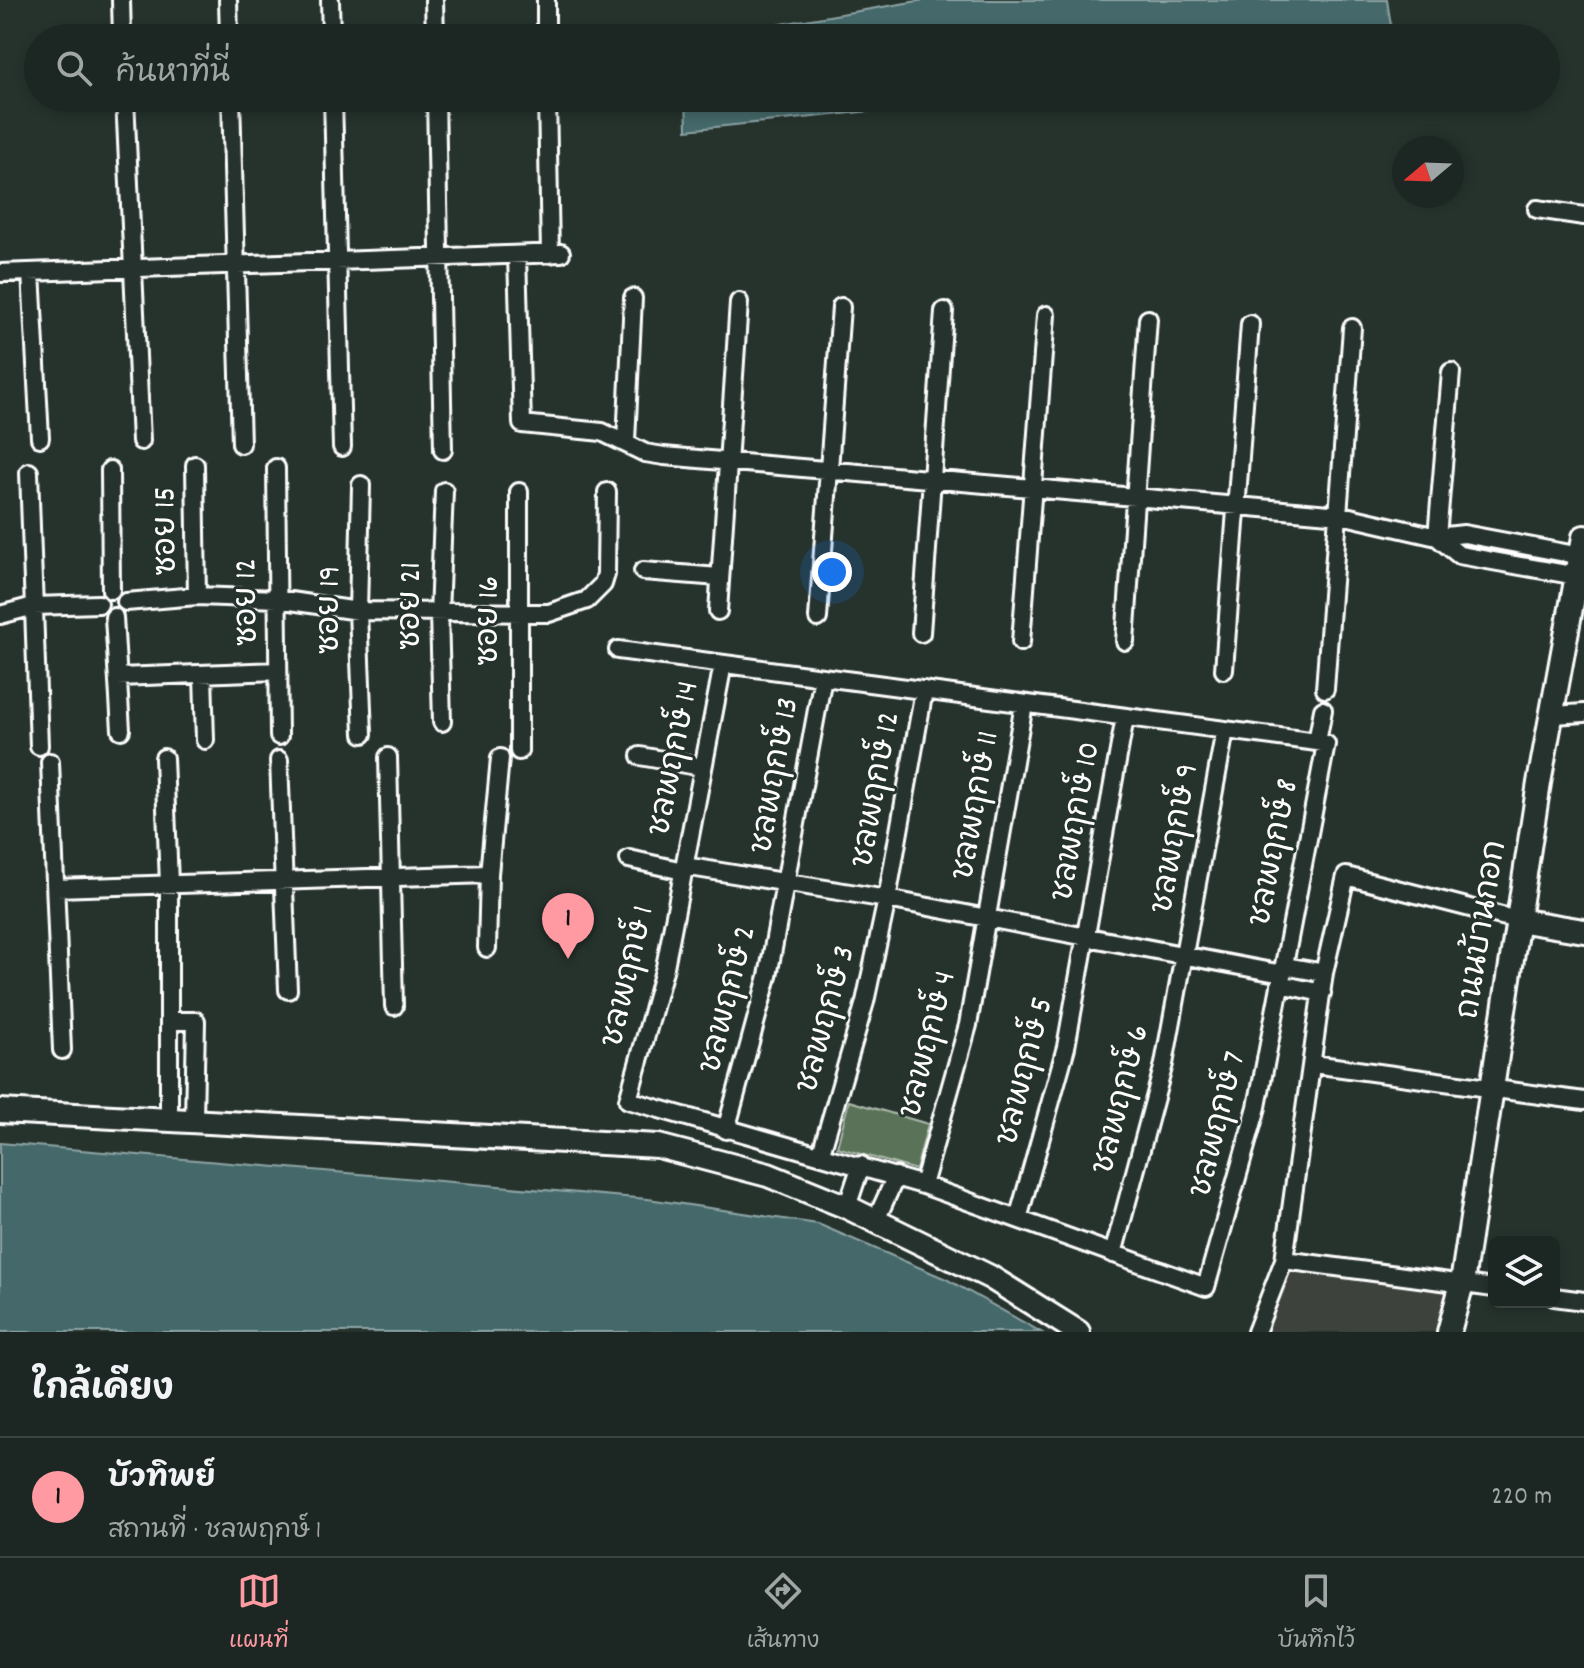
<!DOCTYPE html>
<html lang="th">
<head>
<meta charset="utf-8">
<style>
  body { margin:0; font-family:Dekko,"Playpen Sans Thai",sans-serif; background:#252e2a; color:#f1f3f6 }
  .controls { position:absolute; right:24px; bottom:24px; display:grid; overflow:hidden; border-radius:12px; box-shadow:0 4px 12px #0003 }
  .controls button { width:72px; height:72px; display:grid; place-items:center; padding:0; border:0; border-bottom:2px solid #3a4340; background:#1c2622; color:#f1f3f6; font:40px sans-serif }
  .compass { position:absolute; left:1392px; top:136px; width:72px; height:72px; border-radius:50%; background:#1c2622; box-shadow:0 4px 12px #0003; rotate:251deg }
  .you { position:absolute; left:832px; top:572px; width:28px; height:28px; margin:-20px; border:6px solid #fff; border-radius:50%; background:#1a73e8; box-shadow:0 0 0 12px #1a73e833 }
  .badge { display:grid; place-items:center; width:52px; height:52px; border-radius:50%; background:#ff9aa2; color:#111; font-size:26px; font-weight:700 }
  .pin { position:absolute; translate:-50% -66px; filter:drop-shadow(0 2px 4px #0008) }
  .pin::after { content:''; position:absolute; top:42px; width:28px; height:24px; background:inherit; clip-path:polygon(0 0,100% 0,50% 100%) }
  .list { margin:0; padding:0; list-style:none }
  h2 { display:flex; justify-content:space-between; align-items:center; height:104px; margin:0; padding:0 32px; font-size:34px }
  h2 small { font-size:26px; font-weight:400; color:#a0a5a5 }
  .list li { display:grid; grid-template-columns:52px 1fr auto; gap:24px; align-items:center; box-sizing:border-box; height:120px; padding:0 32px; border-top:2px solid #3a4340 }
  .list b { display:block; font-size:30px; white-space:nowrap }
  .list p { margin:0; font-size:26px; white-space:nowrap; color:#a0a5a5 }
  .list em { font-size:26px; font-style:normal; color:#a0a5a5 }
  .icon { flex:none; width:44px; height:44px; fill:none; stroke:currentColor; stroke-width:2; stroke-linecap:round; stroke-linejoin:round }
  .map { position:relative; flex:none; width:1584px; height:1332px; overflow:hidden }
  .search { position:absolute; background:#1c2622; box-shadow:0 4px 12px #0003; left:24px; right:24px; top:24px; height:88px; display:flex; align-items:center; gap:20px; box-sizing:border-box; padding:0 28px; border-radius:44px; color:#a0a5a5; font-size:30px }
  .sheet { height:224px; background:#1c2622 }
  nav { display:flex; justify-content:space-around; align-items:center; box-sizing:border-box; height:112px; border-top:2px solid #3a4340; background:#1c2622; font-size:22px; color:#a0a5a5 }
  nav a { display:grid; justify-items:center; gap:4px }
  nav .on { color:#ff9aa2 }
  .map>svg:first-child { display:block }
</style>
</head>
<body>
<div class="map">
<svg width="1584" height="1332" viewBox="0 0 1584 1332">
  <rect width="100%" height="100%" fill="#26332d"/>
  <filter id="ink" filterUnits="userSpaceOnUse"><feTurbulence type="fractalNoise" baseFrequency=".0125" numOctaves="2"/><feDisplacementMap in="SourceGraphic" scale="16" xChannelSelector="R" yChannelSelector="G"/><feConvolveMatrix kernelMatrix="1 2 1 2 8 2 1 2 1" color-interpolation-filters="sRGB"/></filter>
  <g filter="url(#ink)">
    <path fill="#3c433d" d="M1290,1265L1452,1292L1441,1332H1264Z"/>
    <path fill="#5a7358" stroke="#acb9ac" stroke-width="2" d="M849,1101L928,1124L916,1170L837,1147Z"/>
    <path fill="#45696a" stroke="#8fa5a6" stroke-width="2" d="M924,0H1387L1393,38H698Z
      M686,98H996L687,130Z
      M0,1143L648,1199L818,1224L946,1279L1041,1332H0Z"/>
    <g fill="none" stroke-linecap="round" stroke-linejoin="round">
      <defs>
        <path id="street" d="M121,0L122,38
          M228,0L229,38
          M330,0L331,38
          M434,0L435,38
          M546,0V38
          M125,98L141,441
          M231,98L241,444
          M333,98L342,447
          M436,98L443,450
          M547,98L550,254
          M1537,209L1584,216
          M517,255L522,424L602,432L645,453L664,456L1341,515L1437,537L1464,534L1581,556
          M31,272L40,438
          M0,273L561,253
          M626,441L633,298
          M195,465L197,596
          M276,468L279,736
          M110,470L111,590
          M29,472L39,746
          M361,485L358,611L363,734
          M519,492V751
          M1437,537L1451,372
          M1437,537L1459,555L1577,576
          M643,571L719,577
          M126,602L197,596L277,599L358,611L549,613L587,600L603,584L606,574L607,492
          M718,611L739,302
          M0,615L34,606L99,604
          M114,617L121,730
          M818,618L841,307
          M921,633L944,311
          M1125,641L1148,319
          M1021,642L1046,315
          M618,650C851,680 1084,712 1317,742L1326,744L1257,1107L1206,1287L923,1185L628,1100L665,967L723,664
          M1224,670L1250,324
          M203,675L205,740
          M118,677L278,671
          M1325,689L1352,328
          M1554,715L1584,713
          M442,722L439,614L444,491
          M1317,742L1323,710
          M640,756L702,767
          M388,757L394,1006
          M164,758L169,884V1118
          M279,760L288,990
          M50,762L62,1050
          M629,859L683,871
          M684,866L887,899L1282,974
          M56,888L489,874
          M487,948L489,874L500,758
          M1284,966L1324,973
          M1280,984L1322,993
          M170,1021H196L194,1120
          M1313,1064L1584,1101
          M726,1130L768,976L823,677
          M821,1153L865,1002L887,899L924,690
          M923,1185L968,1025L1024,704
          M847,1207L861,1165
          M1018,1219L1066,1047L1125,717
          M876,1220L896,1176
          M1113,1254L1164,1064L1225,730
          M1284,1260L1494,1288
          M1554,1297L1584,1301
          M1256,1332L1284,1260L1324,973L1346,876L1517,920"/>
        <path id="secondary" d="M1517,920L1584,931
          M0,1111L658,1146L768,1175L847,1207L990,1277L1078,1332
          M1449,1332L1462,1283L1539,783L1584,537"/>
      </defs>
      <use href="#street" stroke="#fff" stroke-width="22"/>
      <use href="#secondary" stroke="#fff" stroke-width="28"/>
      <use href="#street" stroke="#26332d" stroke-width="16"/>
      <use href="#secondary" stroke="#26332d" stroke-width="22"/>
    </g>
  </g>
  <g text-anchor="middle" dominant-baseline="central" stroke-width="6" stroke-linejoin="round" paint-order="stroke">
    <g font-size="32" fill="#fff" stroke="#26332d">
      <text transform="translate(168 531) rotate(-91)">ซอย 15</text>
      <text transform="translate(249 602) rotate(-91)">ซอย 12</text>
      <text transform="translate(413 606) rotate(-90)">ซอย 21</text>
      <text transform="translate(332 610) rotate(-90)">ซอย 19</text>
      <text transform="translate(491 621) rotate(-90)">ซอย 16</text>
      <text transform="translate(676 759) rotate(-79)">ชลพฤกษ์ 14</text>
      <text transform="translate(777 776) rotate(-80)">ชลพฤกษ์ 13</text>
      <text transform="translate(878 790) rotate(-80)">ชลพฤกษ์ 12</text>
      <text transform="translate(978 806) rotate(-80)">ชลพฤกษ์ 11</text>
      <text transform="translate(1078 822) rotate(-80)">ชลพฤกษ์ 10</text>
      <text transform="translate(1177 839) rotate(-80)">ชลพฤกษ์ 9</text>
      <text transform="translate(1276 853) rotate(-79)">ชลพฤกษ์ 8</text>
      <text transform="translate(1484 930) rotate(-81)">ถนนบ้านกอก</text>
      <text transform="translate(630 977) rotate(-77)">ชลพฤกษ์ 1</text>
      <text transform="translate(730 1000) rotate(-76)">ชลพฤกษ์ 2</text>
      <text transform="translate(828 1020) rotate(-75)">ชลพฤกษ์ 3</text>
      <text transform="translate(930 1045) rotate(-76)">ชลพฤกษ์ 4</text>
      <text transform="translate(1027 1072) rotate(-76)">ชลพฤกษ์ 5</text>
      <text transform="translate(1123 1100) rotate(-76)">ชลพฤกษ์ 6</text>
      <text transform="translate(1220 1125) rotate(-76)">ชลพฤกษ์ 7</text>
    </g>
  </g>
</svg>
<div class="controls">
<button><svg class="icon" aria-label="layers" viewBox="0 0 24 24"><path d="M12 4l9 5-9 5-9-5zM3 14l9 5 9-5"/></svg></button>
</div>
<svg class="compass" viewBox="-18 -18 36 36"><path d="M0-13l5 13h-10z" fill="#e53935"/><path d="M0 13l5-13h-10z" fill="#a0a5a5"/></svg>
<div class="you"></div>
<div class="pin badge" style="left:568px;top:959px">1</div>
<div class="search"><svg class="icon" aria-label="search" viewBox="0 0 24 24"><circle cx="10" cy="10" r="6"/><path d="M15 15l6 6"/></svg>ค้นหาที่นี่</div>
</div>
<section class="sheet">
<h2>ใกล้เคียง<small></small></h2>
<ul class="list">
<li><span class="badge">1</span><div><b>บัวทิพย์</b><p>สถานที่ · ชลพฤกษ์ 1</p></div><em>220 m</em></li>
</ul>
</section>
<nav>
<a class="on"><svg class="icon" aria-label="map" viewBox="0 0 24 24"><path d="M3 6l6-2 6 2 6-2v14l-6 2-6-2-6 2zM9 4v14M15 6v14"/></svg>แผนที่</a>
<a><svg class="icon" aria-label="directions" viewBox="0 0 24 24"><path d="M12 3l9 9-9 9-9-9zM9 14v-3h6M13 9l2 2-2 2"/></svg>เส้นทาง</a>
<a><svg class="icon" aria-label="saved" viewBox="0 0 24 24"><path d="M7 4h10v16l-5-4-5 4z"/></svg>บันทึกไว้</a>
</nav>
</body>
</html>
